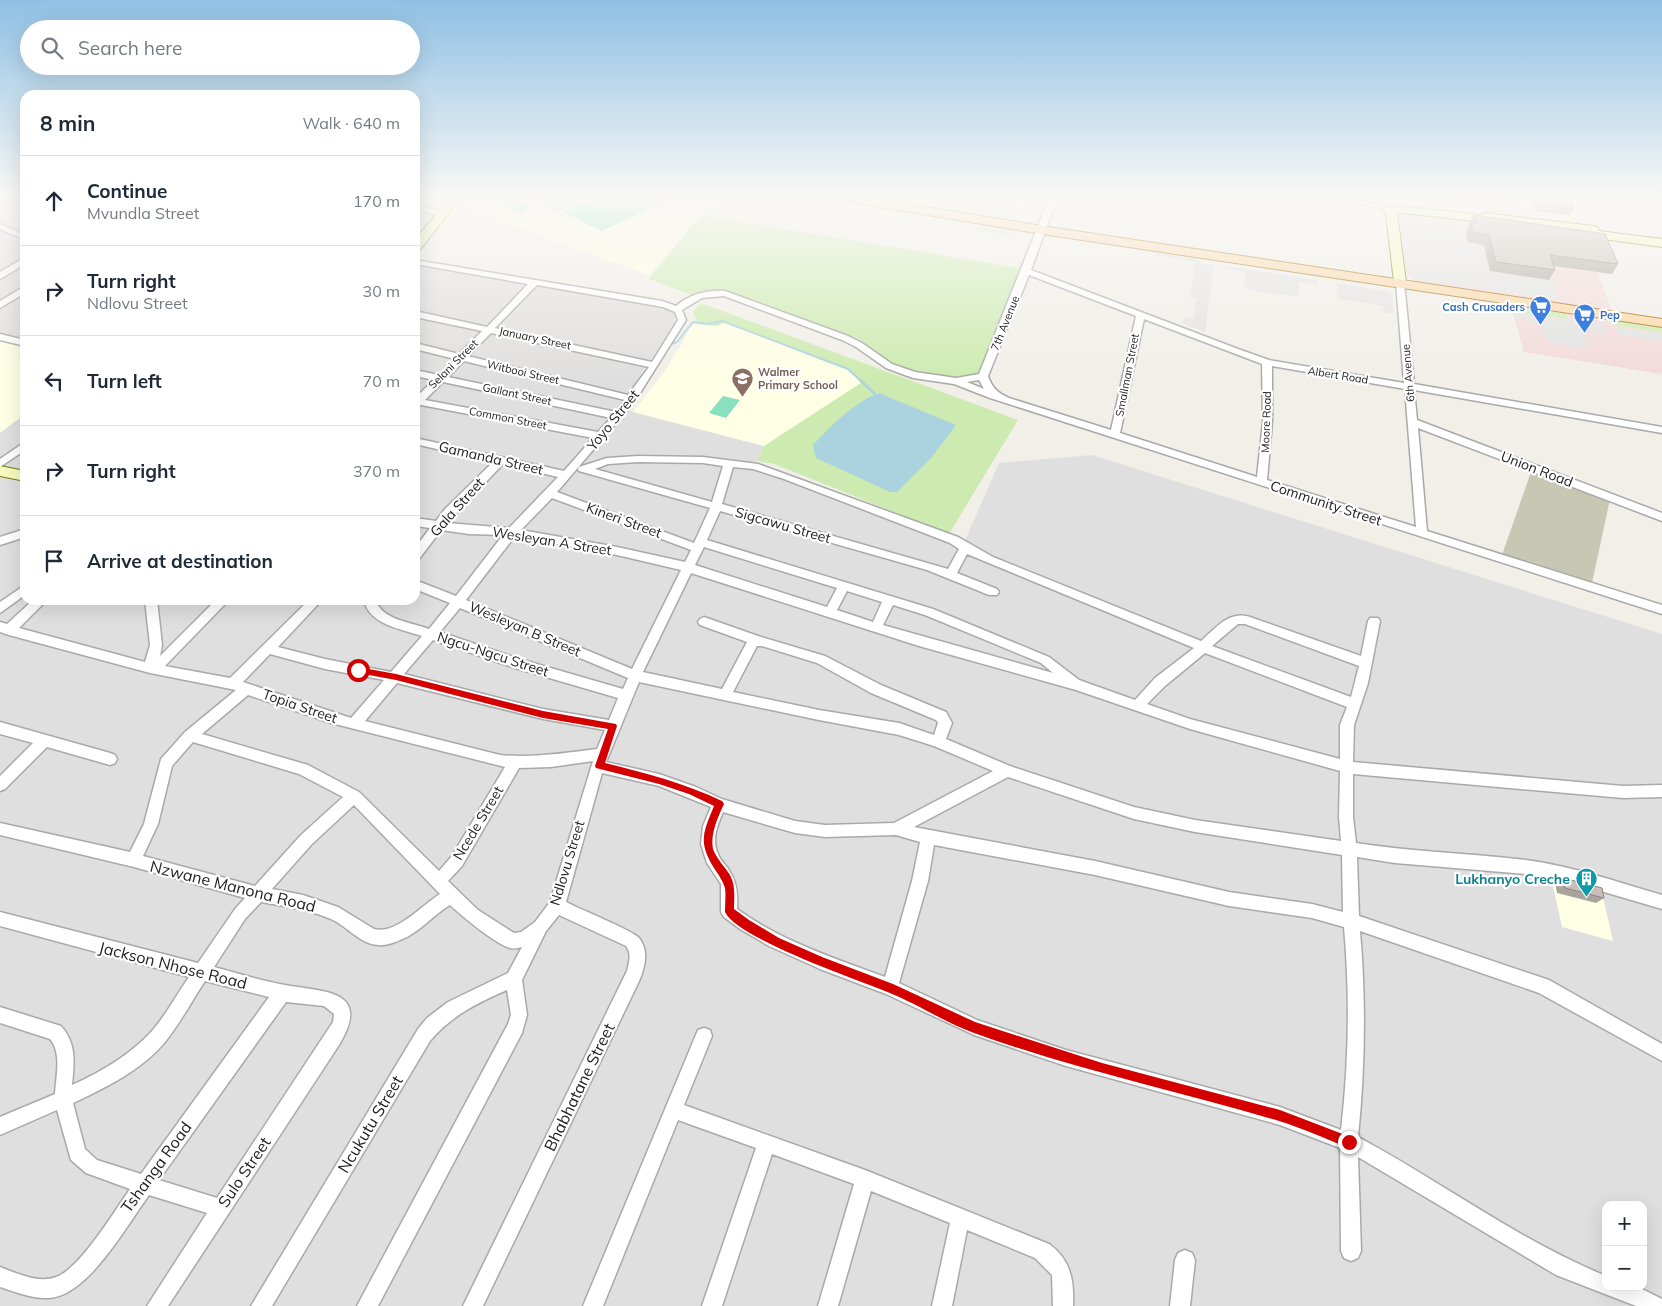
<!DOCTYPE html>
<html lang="en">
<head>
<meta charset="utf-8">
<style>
  body { margin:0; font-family:Mulish,sans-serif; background:#f6f6f7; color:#1f2937 }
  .controls { position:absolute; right:15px; bottom:15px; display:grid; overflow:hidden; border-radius:10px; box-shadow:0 5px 20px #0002 }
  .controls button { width:45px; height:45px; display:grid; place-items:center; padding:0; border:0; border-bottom:1px solid #e0e1e3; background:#fff; color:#1f2937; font:25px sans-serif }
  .stop { position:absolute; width:15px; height:15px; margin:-11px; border:4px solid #d40000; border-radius:50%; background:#fff }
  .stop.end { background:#d40000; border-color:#fff; box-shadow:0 1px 5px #0008 }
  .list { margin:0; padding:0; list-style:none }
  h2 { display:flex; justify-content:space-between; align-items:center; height:65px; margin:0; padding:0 20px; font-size:21px }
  h2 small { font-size:16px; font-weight:400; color:#747a83 }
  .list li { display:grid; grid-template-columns:32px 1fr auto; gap:15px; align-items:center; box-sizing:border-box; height:90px; padding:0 20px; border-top:1px solid #e0e1e3 }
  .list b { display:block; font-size:19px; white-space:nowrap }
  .list p { margin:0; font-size:16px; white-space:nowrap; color:#747a83 }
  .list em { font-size:16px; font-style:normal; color:#747a83 }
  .icon { flex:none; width:28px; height:28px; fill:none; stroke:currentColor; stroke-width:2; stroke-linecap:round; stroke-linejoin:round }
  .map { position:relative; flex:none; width:1662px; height:1306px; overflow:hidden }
  .search { position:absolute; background:#fff; box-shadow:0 5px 20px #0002; left:20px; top:20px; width:400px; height:55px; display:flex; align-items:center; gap:12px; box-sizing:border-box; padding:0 18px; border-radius:28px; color:#747a83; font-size:19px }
  .panel { position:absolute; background:#fff; box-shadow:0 5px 20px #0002; left:20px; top:90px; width:400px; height:515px; border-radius:15px }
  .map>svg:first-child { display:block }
</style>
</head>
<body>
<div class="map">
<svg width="1662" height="1306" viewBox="0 0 1662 1306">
  <rect width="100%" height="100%" fill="#f2efe9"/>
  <path fill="#e0dfdf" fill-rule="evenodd" d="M0,196H25V600H415V266L528,284L666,308L673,311L675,314V324L618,408L764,446L754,466L963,545L999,463L1092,455L1662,634V1306H0ZM1606,1205H1643V1287H1606Z"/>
  <path fill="#f2dad9" d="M1403,212L1596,235L1612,274L1597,272L1613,313L1416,281L1407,275L1400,222V215Z
    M1513,305L1662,326V374L1524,352L1511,306Z"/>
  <path fill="#ffffe5" d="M467,196H718L649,275L466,209Z
    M725,322L850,369L861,383L764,446L633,412L665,371L693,324L717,326Z
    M0,341L25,346V353L18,358L25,360V414L0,433Z
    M1551,877L1601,888L1613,941L1562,927Z"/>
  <path fill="#c7c7b4" d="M1532,469L1610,499L1592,583L1502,555Z"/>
  <path fill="#cdebb0" d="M701,215L1023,269L982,370L975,376L964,379L920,373L887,361L858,339L746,298L722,290L708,291L692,295L649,279Z
    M701,303L1018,420L949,534L774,464L757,461L764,446L861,383L850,369L726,322L717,326L698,324L693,312Z
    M1517,305L1566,312L1568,319L1512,312L1511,306Z
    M1613,319L1662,326V333L1613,325Z"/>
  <path fill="#88e0be" d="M527,196H593L558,211Z
    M599,196H676L602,231L563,212Z
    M512,197L533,207L519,213L498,203Z
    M723,396L740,400L726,418L709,413Z"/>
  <path fill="#e2e2e2" d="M1398,196H1462L1486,201L1485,198L1506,201L1510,214L1408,200Z
    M1418,214L1468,219L1472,233L1459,231L1458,228L1454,227L1453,223L1413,218V216Z
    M979,221L1016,227L1012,235L975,231Z
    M1403,223L1454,230L1456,241L1484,245L1490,271L1553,280L1560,300L1411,278Z
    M1155,248L1190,254L1201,263L1214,265L1205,332L1182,323L1185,317L1193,319L1196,298L1190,297L1195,262L1154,255Z
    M1226,266L1318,280V285L1299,282L1298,297L1244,289L1245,272L1225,269Z
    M1337,283L1391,292L1394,314L1384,312L1383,306L1338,299Z
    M1512,312L1604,325L1607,334L1583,330L1587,346L1579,349L1555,344L1545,339L1541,323L1516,319Z
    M1615,327L1662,334V341L1618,335Z"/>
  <path fill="#aad3df" d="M879,393L956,425L932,457L897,492H890L816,458L813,445C832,425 853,403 879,393Z"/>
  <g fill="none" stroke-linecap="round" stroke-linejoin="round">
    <path stroke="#aad3df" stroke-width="2" d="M671,344L677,342L693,322L709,324L722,321L848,369L863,383"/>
    <path stroke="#aad3df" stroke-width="2.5" d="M861,381L875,394"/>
    <defs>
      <path id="street" d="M4,196H14L25,201V206Z
        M1050,196H1058L1031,270L1238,349L1269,360L1404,383L1396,282L1400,279L1404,282L1414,384L1662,427V433L1414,390L1417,420L1662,513V521L1418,428L1427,531L1662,605V614L990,398L954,384L913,378L886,368L856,347L842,340L724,296L702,298L682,310L686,320L635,401L557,492L694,543L710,508L579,471L578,469L579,467L607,458L638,456L703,457L758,464L958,537L993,557L1201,641C1216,628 1229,610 1250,617L1361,656L1368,621L1370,618H1378L1380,621L1368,683L1354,725L1353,762L1623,786L1662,785V797L1623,798L1353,774V817L1356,843C1412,852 1469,853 1526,860C1572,866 1617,882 1662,895V909L1577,884L1527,874L1395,863L1357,857L1359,916L1549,980L1662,1044V1061L1539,993L1360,931C1366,1000 1365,1069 1358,1137C1442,1182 1518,1240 1606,1276V1287H1638L1662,1299V1306H1636L1556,1275L1358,1157L1361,1251L1358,1258L1351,1261L1344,1258L1341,1251L1340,1148L1280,1125L1066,1066L974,1035L886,994L820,969L769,946L740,929L724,917L721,912V884L707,863L701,844L703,826L711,807L659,786L602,773L566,902C577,908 634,931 639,938C649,951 645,965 640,979L483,1306H463L627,971C629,962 632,954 626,946L559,915L546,931L522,980L527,1015L522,1033L378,1306H357L508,1024L511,1015L507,990C477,1003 451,1016 430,1041L272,1306H251L418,1029L427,1018L448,1002L508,973L522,947C518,948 514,949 510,948C494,943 463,917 450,905C433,915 419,933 400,940C394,943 384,946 378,945C360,944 347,926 331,919C309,910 285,906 261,902L245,919L214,967C237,973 261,981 285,985C323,992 373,989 339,1045L168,1306H147L207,1213L149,1195C127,1225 88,1296 49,1298C32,1299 16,1292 0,1287V1267C16,1273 39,1284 56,1277C79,1270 116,1209 130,1189L86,1173L71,1160L57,1110L0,1135V1117L55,1094C56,1076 62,1053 50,1039L0,1023V1007L61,1026C77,1044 74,1063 72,1085C101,1072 130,1055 152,1031C166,1015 177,994 189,977L0,926V912L198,963L235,909L245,898L134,867L0,835V823L130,852L144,824L161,759L185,732L236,690L150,673L9,635L0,632V622L7,624L33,600H47L19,628L145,662L150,645L145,600H157L162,645L160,656L216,600H229L165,666L230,678L309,600H322L278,647L325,659L391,672L422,636C402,629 369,625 364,600H376C380,619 413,623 429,629L450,603L415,589V580L456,596L503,535L469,534L441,530L419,559L415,560V548L430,528L415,526V518L436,521L445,509L493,462L415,444V438L564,471L593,438L421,405L415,408V398L434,380L415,376V370L439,375L455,359L415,349V343L459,354L482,331L415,317V311L487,327L528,284L415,264V260L662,301L676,306C690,294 707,290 725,291L848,336L862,343L892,364L915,372L956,378L979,374ZM1029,275L1136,316L1111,430L1009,398C998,393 992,388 988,376ZM537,285L663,307L675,312L678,320L652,362L495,328ZM1144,319L1262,364L1263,422L1257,477L1120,433ZM491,333L649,367L628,395L468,356ZM464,361L625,400L616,412L448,377ZM1272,366L1405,389L1416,527L1267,480L1272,422ZM979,380L984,389L967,382ZM443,382L611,418L598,432L425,400ZM638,462L703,463L723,466L712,502L595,469L608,464ZM503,464L558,477L509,528L447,523ZM733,467L753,469L784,479L950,543L959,549L948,569L722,504ZM552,498L691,550L685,562L617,547L521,530ZM720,511L927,570L989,595H997L999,592L997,589L957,573L967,554L1194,648L1155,678L1135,700L1079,680L1049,657L933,609L707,540ZM515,536L617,555L681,570L632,669L466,600ZM704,547L837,588L827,607L695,565ZM691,573L919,646L1076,690L1190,729L1340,771L1339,817L1341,841L1195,820L1134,807L1010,766L946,739L952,723L946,712L881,685L825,656L758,636L704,617L700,619L698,622L700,625L747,642L722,689L643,672ZM847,591L882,602L873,622L837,610ZM893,605L925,615L1041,663L1053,673L883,625ZM460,608L628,678L623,689L516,658L440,632ZM1238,624H1245L1359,666L1351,697L1212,646ZM433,640L515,668L618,698L609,720L543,709L404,674ZM757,646H762L817,663L871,693L936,720L938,723L934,735L899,723L819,710L733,692ZM1205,653L1347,707L1340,725V759L1190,719L1147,704L1165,686ZM270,654L325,669L384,680L351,718L243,682ZM639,682L819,720L899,735L934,746L993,771L894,823L825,825L795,821L722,799L696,787L659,774L606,762ZM397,683L543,719L605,730L597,749C565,753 533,758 500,755L365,721ZM248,695L331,723L505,767L452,856L439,871L359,792L308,765L202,734ZM193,742L299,774L343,797L301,835L255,886L143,856L158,824L172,766ZM593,761L550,902L535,922L521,932L514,933L478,910L448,881L462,866L519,768L551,767ZM1008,777L1134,819L1195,832L1342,855L1343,912L1312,904L1229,892L1095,861L914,827ZM354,805L440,894C422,905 396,935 374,929L338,907L303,895L272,889L311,845ZM723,812L795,833L825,837L896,835L920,842L912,881L885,977C834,958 781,941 737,909C738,895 737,882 729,870C726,865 720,860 718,854C711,840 718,824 723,812ZM934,845L1095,875L1229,906L1312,918L1344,927C1350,994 1349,1063 1341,1130L1280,1107L1066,1050L977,1020L899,983L928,881ZM205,981L269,997L141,1174L97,1160L85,1149L73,1103C105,1088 142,1070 165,1042C180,1023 192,1001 205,981ZM286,1002L324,1006L334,1014L333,1022L217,1198L159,1180Z
        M1321,196H1337L1385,206L1381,208Z
        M415,203L445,213L446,215L442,217L415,208Z
        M0,224L25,235V240L0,229Z
        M22,259H25V264L0,279V272Z
        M25,286V293L0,308V301Z
        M0,334L25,340V346L0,340Z
        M25,442V450L0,467V459Z
        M25,529V537L0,545V537Z
        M25,585V595L0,613V602Z
        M0,722L110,753L115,755L117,759L115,763L110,765L47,747L5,789L0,791V776L33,743L0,734Z
        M704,1028L710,1030L712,1036L684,1105L865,1170L1049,1244C1071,1260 1074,1280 1073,1306H1053L1052,1275L1035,1258L967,1230L952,1306H932L950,1223L871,1191L838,1306H818L854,1184L772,1154L722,1306H702L756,1148L678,1120L603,1306H583L698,1030Z
        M1185,1250L1192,1253L1195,1260L1190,1306H1170L1175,1260L1178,1253Z"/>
      <path id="secondary" d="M442,196H454L452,209L419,251L415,252V240L440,209Z
        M1388,206L1394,208L1399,206L1480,215L1485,213L1594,226L1598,228L1599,231L1662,239V247L1581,236L1577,235L1576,231L1502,222L1497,224L1397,212L1406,282L1400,286L1394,282L1386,214L1382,209Z
        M0,466L25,471V481L0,476Z"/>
      <path id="primary" d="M832,196H859L1042,226L1662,319V327L1042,234L838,200Z"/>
    </defs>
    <use href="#street" stroke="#a9a9a9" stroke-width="3"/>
    <use href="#secondary" stroke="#707d05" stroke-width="2"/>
    <use href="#primary" stroke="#a06b00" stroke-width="2"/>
    <use href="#street" fill="#fff" fill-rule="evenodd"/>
    <use href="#secondary" fill="#f7fabf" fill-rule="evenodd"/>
    <use href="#primary" fill="#fcd6a4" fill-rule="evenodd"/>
  </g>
  <path fill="#aba49e" d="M1536,196H1559L1574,209L1570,215L1535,211L1532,202Z
    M1474,215L1618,264L1612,274L1554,266L1555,270L1549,280L1490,271L1484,245L1468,242L1466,232Z
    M1563,878L1604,898L1596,903L1557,893L1555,883Z"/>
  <path fill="#c7bfb8" stroke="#8b8681" d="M1536,196L1543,197L1542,196H1559L1571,197L1574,209L1539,205Z
    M1474,215L1605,234L1618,264L1550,255L1555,270L1496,262L1489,235L1473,233L1471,223H1477Z
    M1563,878L1602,888L1604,898L1565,888Z"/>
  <linearGradient id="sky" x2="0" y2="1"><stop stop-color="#8fc0e4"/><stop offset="0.52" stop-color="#f9f8f5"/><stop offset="1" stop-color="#f9f8f5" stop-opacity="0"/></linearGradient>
  <rect width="1662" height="379" fill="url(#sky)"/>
  <path fill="#d40000" d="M358,667L396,674L543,711L616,724L617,726L605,763C646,773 684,783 722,801L724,804C718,817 710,834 713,849C716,858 725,867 730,875C736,886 734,898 734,909L749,920L779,938L822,957L893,984L975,1022L1102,1063L1280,1110L1353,1138L1355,1142L1353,1146L1349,1148C1326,1139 1302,1128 1279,1121C1177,1091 1074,1069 974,1033C944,1022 916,1003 885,991C855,979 737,938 725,912C725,904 726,896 725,888C723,881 718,874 714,868C698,842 703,833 714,806L689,794L659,784L596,768L595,766L608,729L543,718L396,680L358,673L353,670Z"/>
  <defs>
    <symbol id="supermarket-pin" viewBox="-11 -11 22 30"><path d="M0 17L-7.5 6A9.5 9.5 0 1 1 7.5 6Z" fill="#3f7fe0" stroke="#fff"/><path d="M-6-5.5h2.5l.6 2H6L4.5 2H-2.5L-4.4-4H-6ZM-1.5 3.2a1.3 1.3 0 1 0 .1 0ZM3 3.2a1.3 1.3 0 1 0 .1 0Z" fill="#fff"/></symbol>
    <symbol id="school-pin" viewBox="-11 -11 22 30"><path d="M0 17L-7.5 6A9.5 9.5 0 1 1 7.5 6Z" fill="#8d6e63" stroke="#fff"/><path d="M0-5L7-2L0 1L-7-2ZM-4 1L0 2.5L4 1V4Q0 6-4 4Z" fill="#fff"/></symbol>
    <symbol id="building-pin" viewBox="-11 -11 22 30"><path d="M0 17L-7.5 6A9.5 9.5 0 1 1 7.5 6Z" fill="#0f9aa8" stroke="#fff"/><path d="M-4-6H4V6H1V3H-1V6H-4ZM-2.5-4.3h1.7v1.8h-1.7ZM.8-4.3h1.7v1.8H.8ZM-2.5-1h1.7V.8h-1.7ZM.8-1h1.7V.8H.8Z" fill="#fff"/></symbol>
  </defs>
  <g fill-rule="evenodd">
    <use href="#supermarket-pin" x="1528" y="294" width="25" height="34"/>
    <use href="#supermarket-pin" x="1572" y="302" width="25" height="34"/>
    <use href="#school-pin" x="730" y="366" width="25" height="34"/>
    <use href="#building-pin" x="1574" y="866" width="25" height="34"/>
  </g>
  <g text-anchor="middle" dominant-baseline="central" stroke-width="4.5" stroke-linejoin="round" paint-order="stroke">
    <g font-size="11" font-weight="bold" fill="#366cbe" stroke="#fff" text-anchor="end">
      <text x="1525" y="307">Cash Crusaders</text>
      <text x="1600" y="315" text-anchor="start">Pep</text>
    </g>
    <g font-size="11" fill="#222" stroke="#fff">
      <text transform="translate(1005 323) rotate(-68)">7th Avenue</text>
      <text transform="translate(535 338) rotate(12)">January Street</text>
      <text transform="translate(453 364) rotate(-45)">Selani Street</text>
      <text transform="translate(523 372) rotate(13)">Witbooi Street</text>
      <text transform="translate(1408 373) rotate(-95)">6th Avenue</text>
      <text transform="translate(1127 375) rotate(-79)">Smallman Street</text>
      <text transform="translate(1338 375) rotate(9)">Albert Road</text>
      <text transform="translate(517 394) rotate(12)">Gallant Street</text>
      <text transform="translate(508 418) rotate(11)">Common Street</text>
      <text transform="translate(1266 422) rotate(-88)">Moore Road</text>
    </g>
    <g font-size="11" font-weight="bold" fill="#785e54" stroke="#fff" text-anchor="start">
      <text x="758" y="372">Walmer<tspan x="758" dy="13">Primary School</tspan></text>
    </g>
    <g font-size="14" fill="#222" stroke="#fff">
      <text transform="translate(613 420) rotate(-51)">Yoyo Street</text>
      <text transform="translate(491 458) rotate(13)">Gamanda Street</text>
      <text transform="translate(1537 469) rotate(21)">Union Road</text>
      <text transform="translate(1326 503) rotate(18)">Community Street</text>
      <text transform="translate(457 507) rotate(-48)">Gala Street</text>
      <text transform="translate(624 520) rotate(20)">Kineri Street</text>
      <text transform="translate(783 525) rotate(16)">Sigcawu Street</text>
      <text transform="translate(552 541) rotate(9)">Wesleyan A Street</text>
      <text transform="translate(525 629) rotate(23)">Wesleyan B Street</text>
      <text transform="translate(493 654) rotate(18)">Ngcu-Ngcu Street</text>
      <text transform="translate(300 706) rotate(19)">Topia Street</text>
      <text transform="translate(478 823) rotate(-59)">Ncede Street</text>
      <text transform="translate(567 863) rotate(-73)">Ndlovu Street</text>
    </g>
    <g font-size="14" font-weight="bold" fill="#0d838f" stroke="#fff" text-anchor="end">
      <text x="1570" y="879">Lukhanyo Creche</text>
    </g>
    <g font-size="16" fill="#222" stroke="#fff">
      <text transform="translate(233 886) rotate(14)">Nzwane Manona Road</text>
      <text transform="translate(173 965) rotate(14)">Jackson Nhose Road</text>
      <text transform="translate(579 1087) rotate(-64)">Bhabhatane Street</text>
      <text transform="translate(370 1124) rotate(-59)">Ncukutu Street</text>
      <text transform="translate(156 1167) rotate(-54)">Tshanga Road</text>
      <text transform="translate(244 1172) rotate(-56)">Sulo Street</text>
    </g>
  </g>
</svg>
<div class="controls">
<button>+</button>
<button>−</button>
</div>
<div class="stop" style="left:358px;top:670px"></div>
<div class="stop end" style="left:1349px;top:1142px"></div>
<div class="search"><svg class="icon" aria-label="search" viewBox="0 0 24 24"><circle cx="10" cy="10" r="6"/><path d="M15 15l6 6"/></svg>Search here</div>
<section class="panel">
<h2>8 min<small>Walk · 640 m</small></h2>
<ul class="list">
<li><svg class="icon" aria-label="ahead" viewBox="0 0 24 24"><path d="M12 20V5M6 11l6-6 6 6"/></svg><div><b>Continue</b><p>Mvundla Street</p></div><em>170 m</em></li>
<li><svg class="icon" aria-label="right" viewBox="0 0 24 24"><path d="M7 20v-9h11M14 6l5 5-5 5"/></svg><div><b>Turn right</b><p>Ndlovu Street</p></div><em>30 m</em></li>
<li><svg class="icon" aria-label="left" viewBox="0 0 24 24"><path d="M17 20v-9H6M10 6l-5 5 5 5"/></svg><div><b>Turn left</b></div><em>70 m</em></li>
<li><svg class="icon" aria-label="right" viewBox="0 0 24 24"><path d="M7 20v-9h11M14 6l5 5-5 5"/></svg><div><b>Turn right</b></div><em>370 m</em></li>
<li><svg class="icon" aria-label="arrive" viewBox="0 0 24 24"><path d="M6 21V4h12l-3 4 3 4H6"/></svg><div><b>Arrive at destination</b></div></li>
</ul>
</section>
</div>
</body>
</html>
